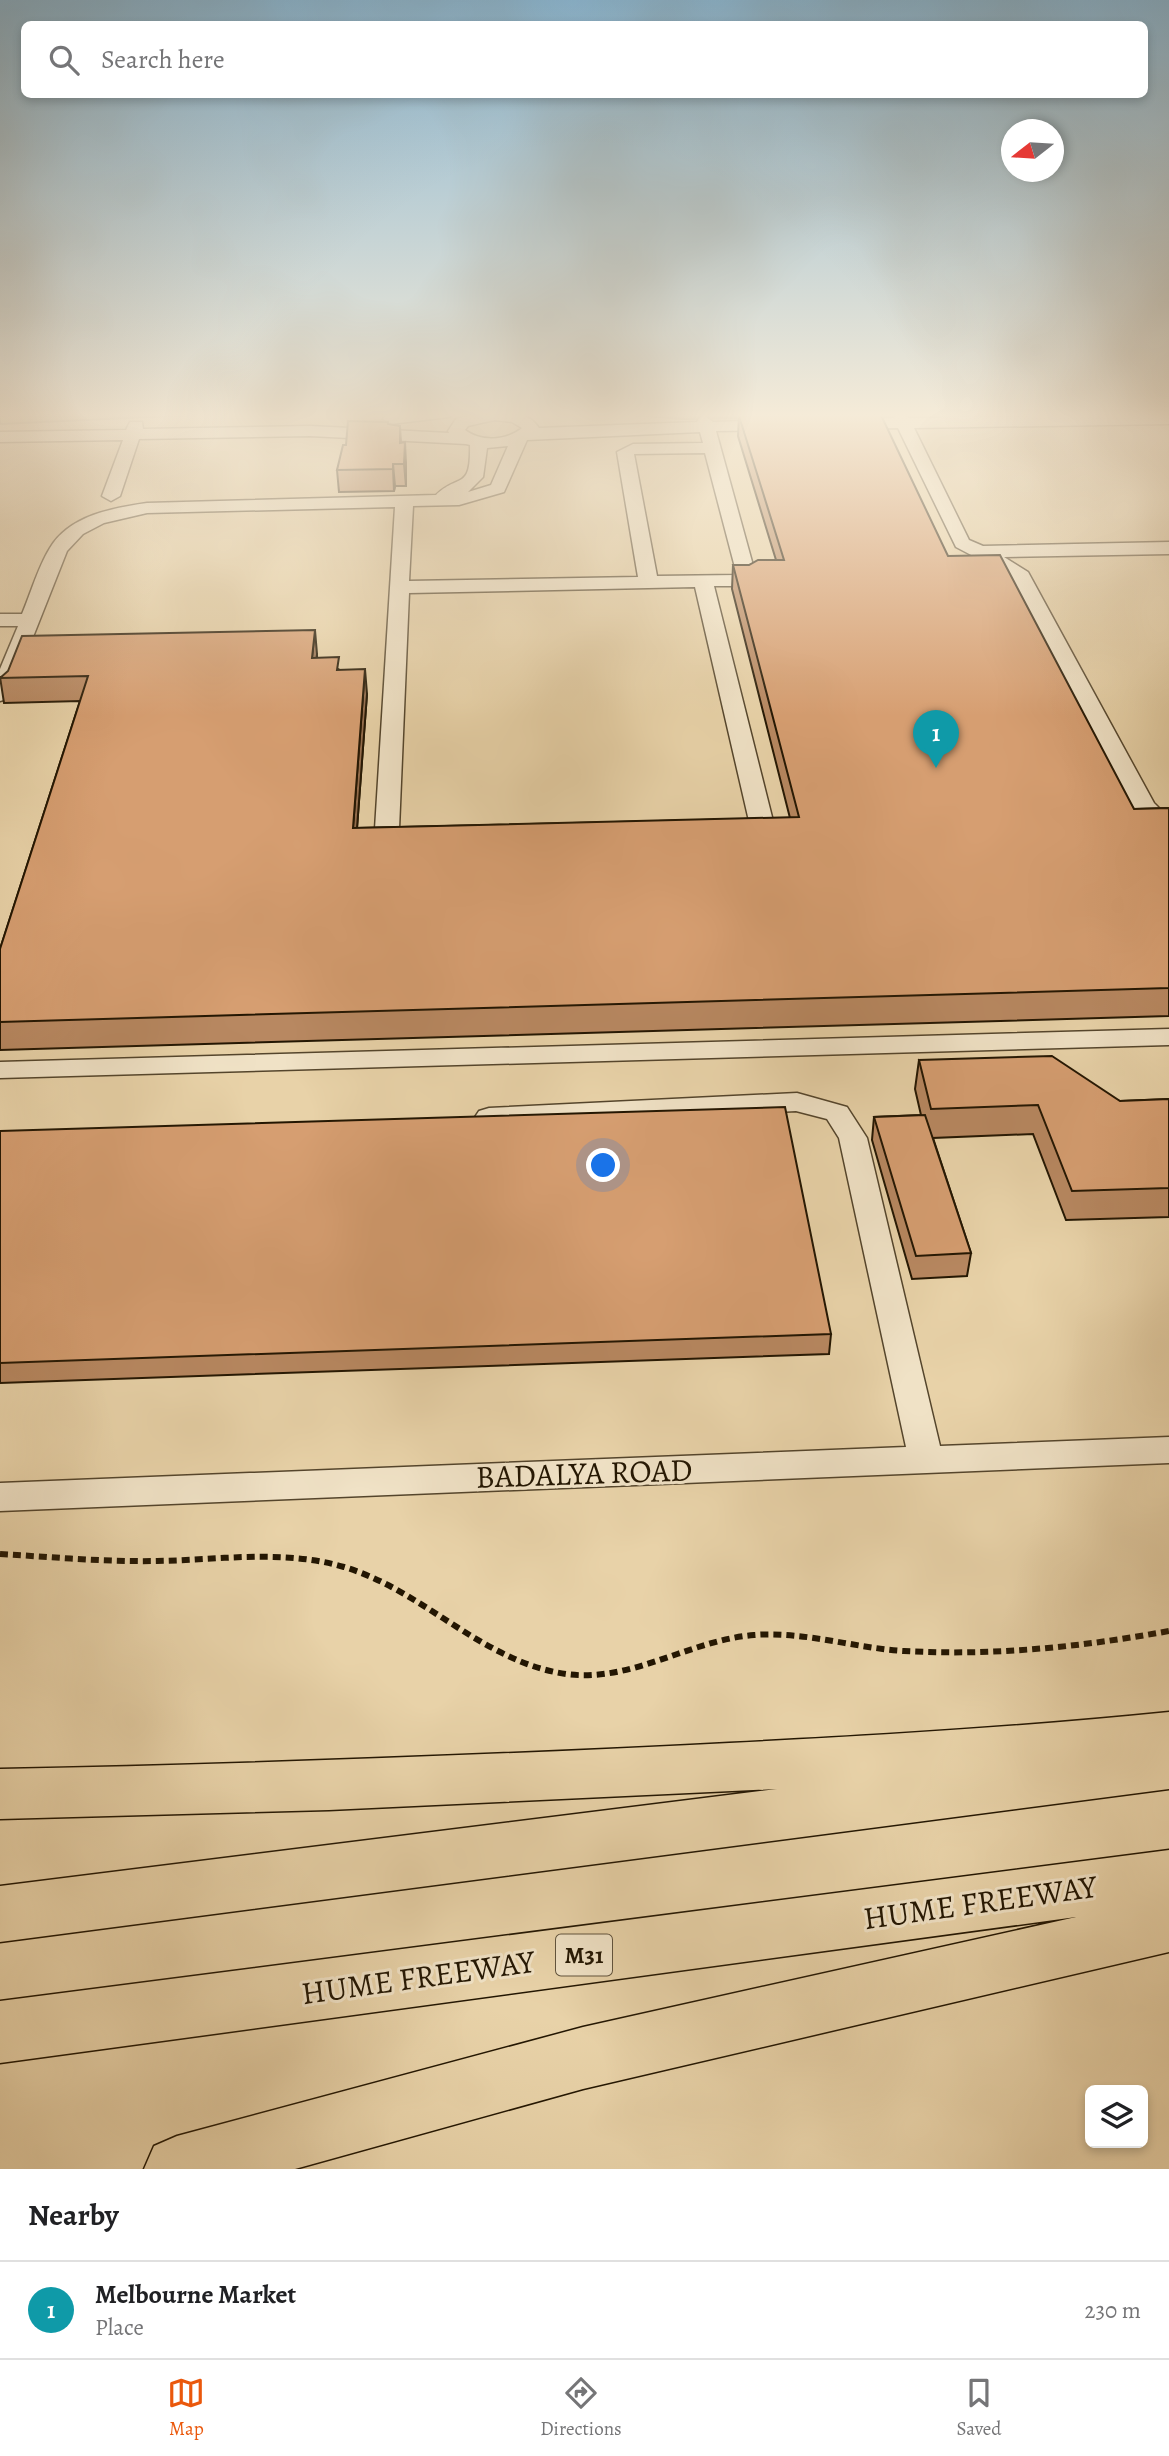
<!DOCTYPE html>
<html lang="en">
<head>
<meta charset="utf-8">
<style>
  body { margin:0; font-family:Alegreya,serif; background:#f6f6f6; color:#202124 }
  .controls { position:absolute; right:21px; bottom:21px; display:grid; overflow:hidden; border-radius:10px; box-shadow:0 4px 10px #0003 }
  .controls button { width:63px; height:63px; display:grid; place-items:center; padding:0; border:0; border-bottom:2px solid #e0e0e0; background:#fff; color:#202124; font:35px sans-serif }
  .compass { position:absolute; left:1001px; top:119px; width:63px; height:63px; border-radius:50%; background:#fff; box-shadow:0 4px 10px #0003; rotate:253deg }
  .you { position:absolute; left:604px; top:1166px; width:24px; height:24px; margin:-18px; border:5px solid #fff; border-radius:50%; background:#1a73e8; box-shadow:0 0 0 10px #1a73e833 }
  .badge { display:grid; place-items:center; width:46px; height:46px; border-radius:50%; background:#ea580c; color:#fff; font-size:23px; font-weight:700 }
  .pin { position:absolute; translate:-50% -58px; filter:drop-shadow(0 2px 4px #0008) }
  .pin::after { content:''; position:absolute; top:37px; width:24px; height:21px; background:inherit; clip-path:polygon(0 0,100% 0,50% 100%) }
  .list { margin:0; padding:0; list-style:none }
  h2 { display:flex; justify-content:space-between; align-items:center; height:91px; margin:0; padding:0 28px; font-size:30px }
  h2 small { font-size:23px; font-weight:400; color:#757577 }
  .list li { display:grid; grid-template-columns:46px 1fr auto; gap:21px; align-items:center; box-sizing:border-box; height:98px; padding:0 28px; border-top:2px solid #e0e0e0 }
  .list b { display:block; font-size:26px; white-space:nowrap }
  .list p { margin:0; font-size:23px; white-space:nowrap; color:#757577 }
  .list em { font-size:23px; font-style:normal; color:#757577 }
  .icon { flex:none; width:38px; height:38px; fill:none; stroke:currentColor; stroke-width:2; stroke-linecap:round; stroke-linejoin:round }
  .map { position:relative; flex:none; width:1169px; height:2169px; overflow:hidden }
  .search { position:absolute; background:#fff; box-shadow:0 4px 10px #0003; left:21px; right:21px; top:21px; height:77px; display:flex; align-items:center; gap:18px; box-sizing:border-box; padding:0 24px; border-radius:10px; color:#757577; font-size:26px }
  .sheet { height:189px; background:#fff }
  nav { display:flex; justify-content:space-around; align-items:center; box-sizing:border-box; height:98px; border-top:2px solid #e0e0e0; background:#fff; font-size:19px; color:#757577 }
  nav a { display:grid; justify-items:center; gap:4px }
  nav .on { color:#ea580c }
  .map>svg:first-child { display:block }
</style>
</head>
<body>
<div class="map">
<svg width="1169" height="2169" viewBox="0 0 1169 2169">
  <rect width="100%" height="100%" fill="#e8d2a8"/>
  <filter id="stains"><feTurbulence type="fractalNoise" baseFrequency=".00286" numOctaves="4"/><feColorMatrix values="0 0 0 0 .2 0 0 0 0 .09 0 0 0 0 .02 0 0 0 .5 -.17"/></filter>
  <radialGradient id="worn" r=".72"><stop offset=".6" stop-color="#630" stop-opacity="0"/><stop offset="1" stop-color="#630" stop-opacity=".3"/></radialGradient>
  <path fill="#b6bb87" stroke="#6c6844" stroke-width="2" d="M0,412H254L0,424Z
    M597,412H1045L684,419Z"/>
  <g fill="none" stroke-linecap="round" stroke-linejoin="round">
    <defs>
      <path id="minor" d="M408,412H457L449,417L391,424L383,419L385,416Z
        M485,412C506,412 526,409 539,428L697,422L699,418L705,416L713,422L774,420L782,425L774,430L716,431L757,580L748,586H714L773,821L764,833L731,837L723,835L719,830L723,825L749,821L695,587L409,593L399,829L425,832L429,837L425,842C406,847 387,847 375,829L395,507L147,513L104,523L83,534L67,551L10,695L7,699L0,701V669L18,626H0V614H22C31,593 38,567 50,548C70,515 113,508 147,503L436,495C459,473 471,491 470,445L466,444L310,436L139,439L120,496L111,501L102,496L123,440L0,442V432L126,430L130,422H142L143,429L310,426L449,433L448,431L456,419ZM494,420L512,422L522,428C506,441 481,442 465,430L468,426ZM700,432L703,443L633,444L617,452L638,577L409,581L413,506L459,505L504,492L527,440ZM508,446L491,485L468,492L483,477L487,448ZM705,453L737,575L657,576L634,454Z
        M901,413L909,418L1169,414V424L914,428L969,540L983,546L1169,542V554L1004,557L1028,572L1154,803L1162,811L1169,812V826L1147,822L1132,807L1011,576L956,547L898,428L846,429L838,424L846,419L893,418Z
        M1169,1029V1045L0,1078V1062Z
        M797,1093L847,1107L867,1138L940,1446L1169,1437V1463L0,1511V1483L906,1447L839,1138L827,1119L796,1111L489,1126L479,1123L475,1117L479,1111L489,1108Z"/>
      <path id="highway" d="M1169,1712V1789L0,1942V1886L777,1789L329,1810L0,1819V1769C202,1765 404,1758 606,1749C794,1740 982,1731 1169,1712Z
        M1169,1850V1952L583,2089L295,2169H144L154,2146L177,2136L583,2027L1076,1917L0,2063V2001Z"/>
    </defs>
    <use href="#minor" stroke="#54452c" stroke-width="3"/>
    <use href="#highway" stroke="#231602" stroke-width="3"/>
    <path stroke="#231602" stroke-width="6" stroke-dasharray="8 5" stroke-linecap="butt" d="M0,1554C52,1557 105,1562 157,1561C219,1560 283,1549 344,1567C423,1590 482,1662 566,1674C631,1683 690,1640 754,1635C804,1631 854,1648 904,1651C993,1656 1081,1647 1169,1631"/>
    <use href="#minor" fill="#f0e2c6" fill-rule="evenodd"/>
    <use href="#highway" fill="#e8d2a8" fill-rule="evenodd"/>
  </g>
  <path fill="#b88861" stroke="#231602" stroke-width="2" d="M739,416L948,556L1134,809L1169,808V1016L0,1050V949L80,701L4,703L0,677L317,654V658L340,670L367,694L357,828L790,818L732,589L733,565H749L776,560L738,436Z
    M389,425L400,426L401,443L406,464V486H395L394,491L339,492L337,470Z
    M919,1060L1120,1101L1169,1099V1217L1066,1220L1033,1134L933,1138L971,1253L967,1276L912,1279L872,1140L874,1117L921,1115L915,1089Z
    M0,1131L831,1334L829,1354L0,1383Z"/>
  <path fill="#966f4f" stroke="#231602" stroke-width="2" d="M405,442L406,464V486L404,464Z
    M393,464L395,486L394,491L393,469Z
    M315,630L317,654L314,682L312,658Z
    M365,669L367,694L355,855L353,828Z"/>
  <path fill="#d69e71" stroke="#231602" stroke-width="2" d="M880,413L948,556L1000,555L1134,809L1169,808V988L0,1022V949L88,676L0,678L8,671L22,636L315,630L312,658L339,657L337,670L365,669L353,828L799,817L733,565H749L758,560H784L739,416Z
    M348,421L388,422V424L400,426V443L405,442L404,464H393V469L337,470L343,445H346Z
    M1052,1056L1120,1101L1169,1099V1188L1072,1191L1038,1105L931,1109L919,1060Z
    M785,1107L831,1334L0,1363V1131Z
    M925,1115L971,1253L916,1256L874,1117Z"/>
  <linearGradient id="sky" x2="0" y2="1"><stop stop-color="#88b5d1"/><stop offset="0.58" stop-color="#f5ebd8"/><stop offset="1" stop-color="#f5ebd8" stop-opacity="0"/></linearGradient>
  <rect width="1169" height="716" fill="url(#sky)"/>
  <g text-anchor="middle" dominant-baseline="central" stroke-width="6" stroke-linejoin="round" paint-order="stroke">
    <rect fill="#f0e2c6" stroke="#60533d" stroke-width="2" x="556" y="1934.5" width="56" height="41" rx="5"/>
    <g font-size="24" font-weight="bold" fill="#231602">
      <text x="584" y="1955">M31</text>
    </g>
    <g font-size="32" fill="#231602" stroke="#f0e2c6">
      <text transform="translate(584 1473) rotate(-2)">BADALYA ROAD</text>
      <text transform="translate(980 1902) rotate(-8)">HUME FREEWAY</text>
      <text transform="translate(418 1977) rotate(-8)">HUME FREEWAY</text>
    </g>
  </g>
  <rect width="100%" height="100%" filter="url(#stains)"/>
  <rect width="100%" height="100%" fill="url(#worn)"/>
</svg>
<div class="controls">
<button><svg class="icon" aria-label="layers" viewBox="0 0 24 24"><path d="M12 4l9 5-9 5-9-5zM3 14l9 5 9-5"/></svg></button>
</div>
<svg class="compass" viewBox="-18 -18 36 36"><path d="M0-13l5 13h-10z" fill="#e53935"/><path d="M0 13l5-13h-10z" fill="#757577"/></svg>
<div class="you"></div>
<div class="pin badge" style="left:936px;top:768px;background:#0f9aa8">1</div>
<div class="search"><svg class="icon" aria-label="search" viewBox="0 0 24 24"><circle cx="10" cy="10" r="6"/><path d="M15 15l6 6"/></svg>Search here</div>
</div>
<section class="sheet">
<h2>Nearby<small></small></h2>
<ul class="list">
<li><span class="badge" style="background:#0f9aa8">1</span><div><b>Melbourne Market</b><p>Place</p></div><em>230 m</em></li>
</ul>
</section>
<nav>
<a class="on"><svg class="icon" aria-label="map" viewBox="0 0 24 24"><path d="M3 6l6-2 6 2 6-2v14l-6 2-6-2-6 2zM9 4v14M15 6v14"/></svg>Map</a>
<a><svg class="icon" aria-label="directions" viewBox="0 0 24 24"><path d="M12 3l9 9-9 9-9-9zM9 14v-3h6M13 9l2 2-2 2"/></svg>Directions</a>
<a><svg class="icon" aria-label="saved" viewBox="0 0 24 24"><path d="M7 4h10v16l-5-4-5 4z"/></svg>Saved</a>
</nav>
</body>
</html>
